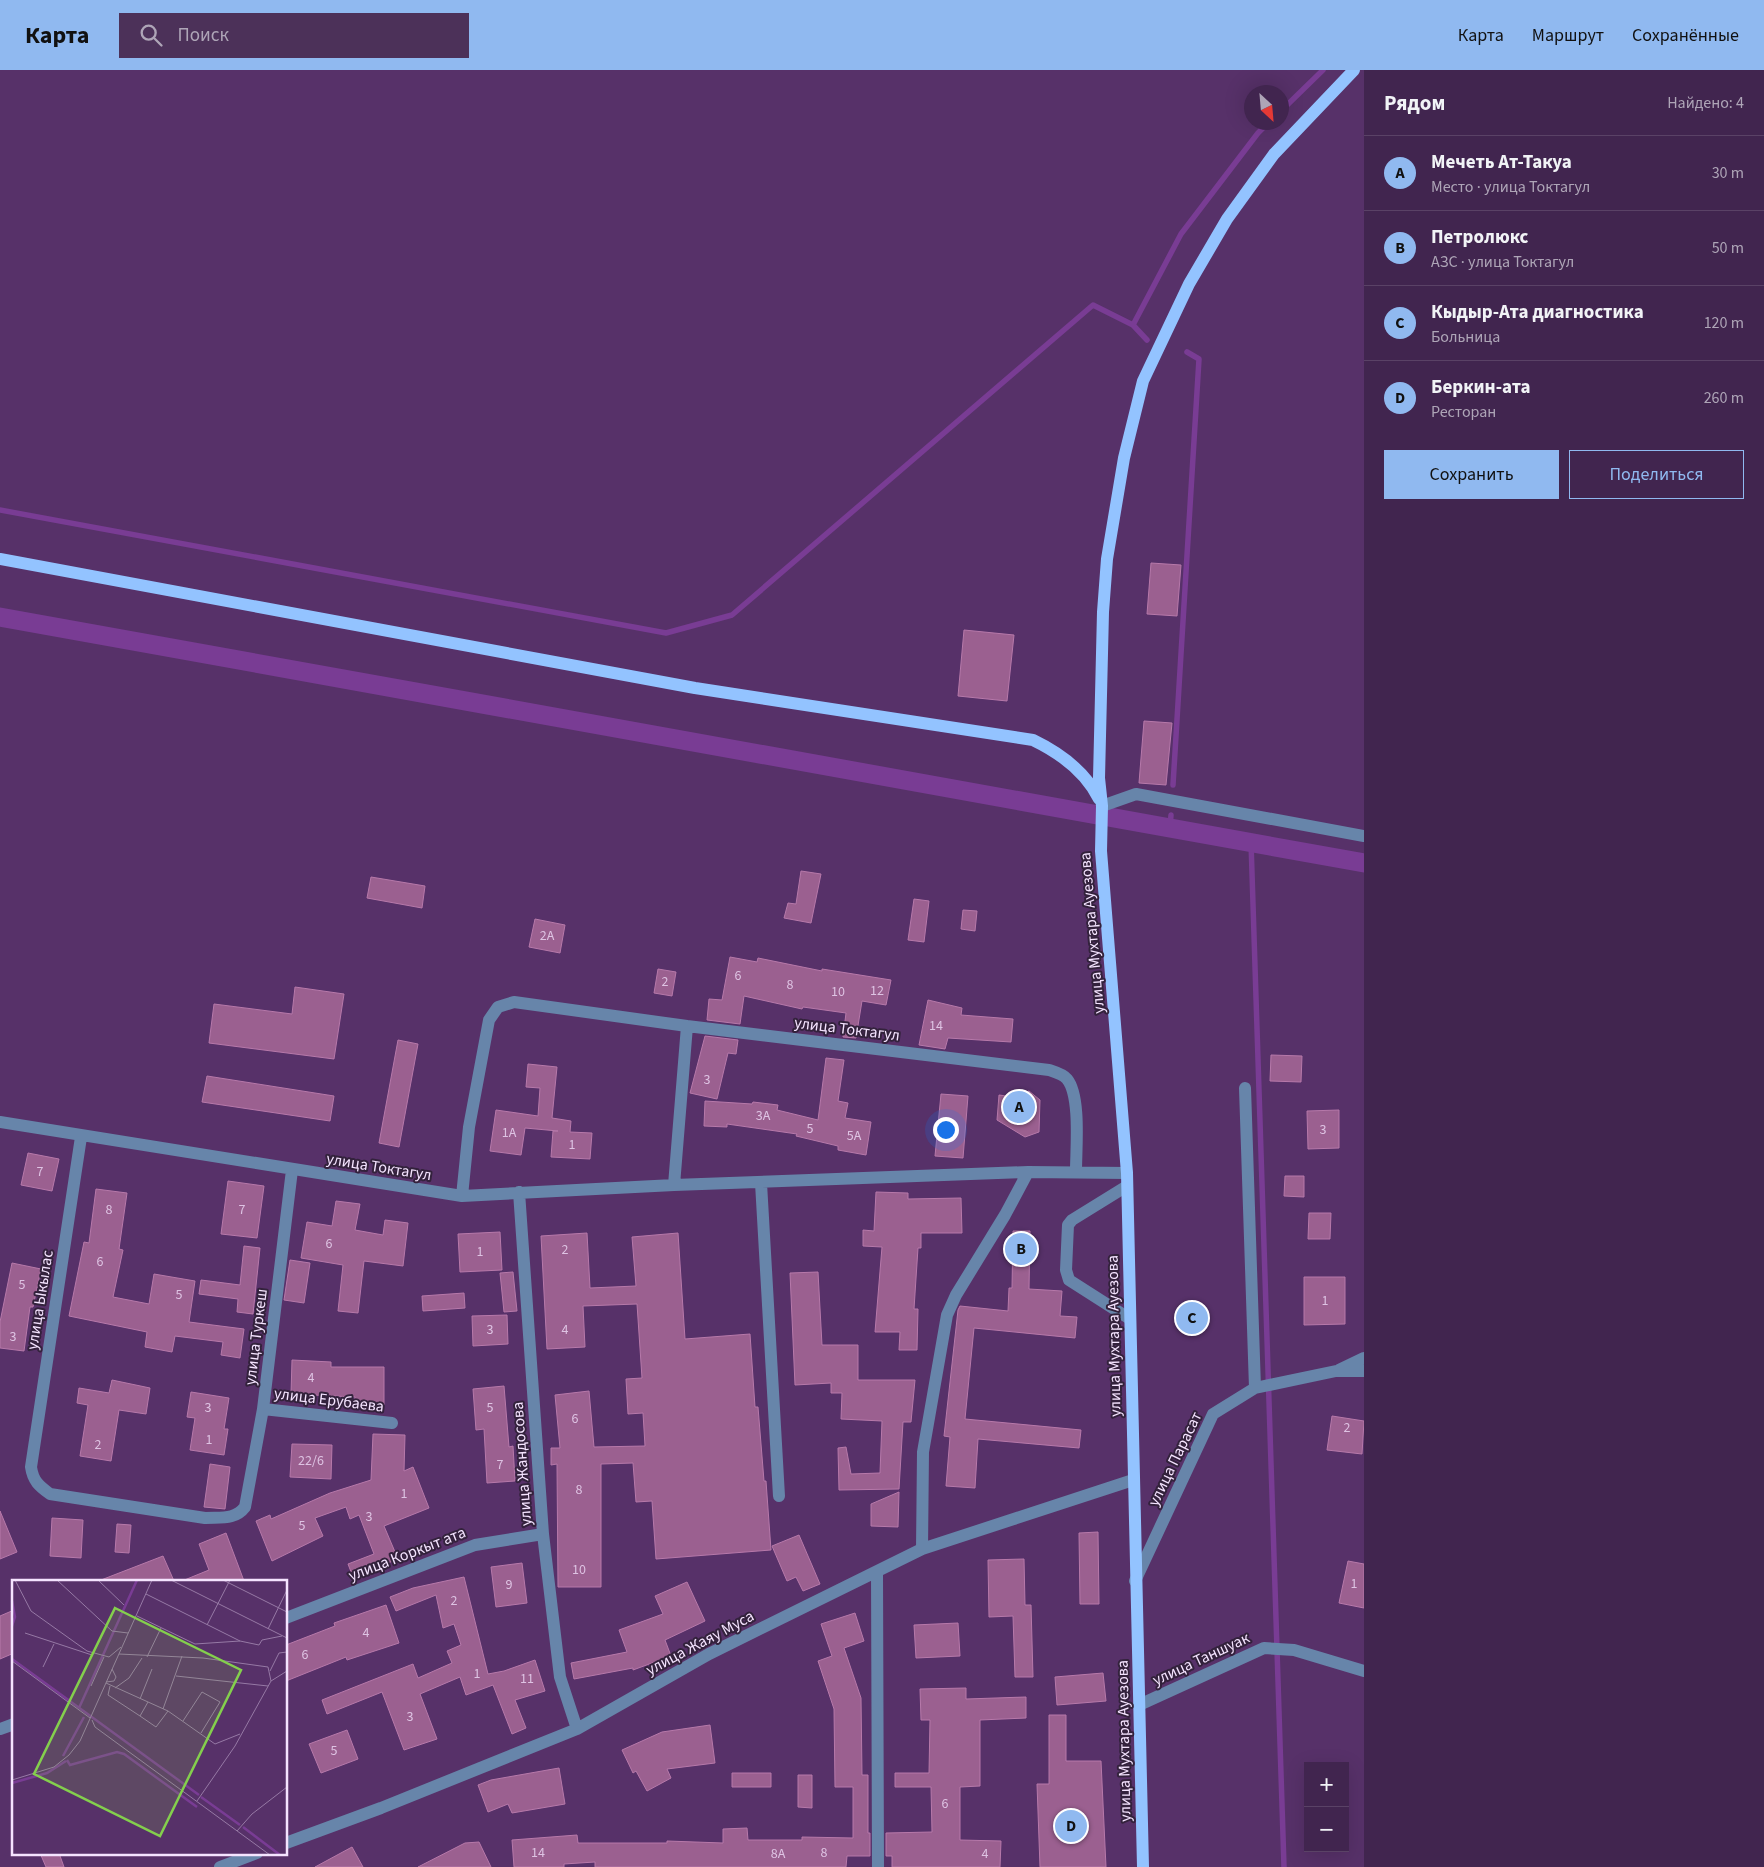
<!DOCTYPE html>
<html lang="ru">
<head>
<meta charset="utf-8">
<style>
  body { margin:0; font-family:"Source Sans 3",sans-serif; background:#4c3159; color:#f1f3f6 }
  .controls { position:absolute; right:15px; bottom:15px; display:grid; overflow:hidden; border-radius:0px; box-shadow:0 5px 20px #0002 }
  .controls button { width:45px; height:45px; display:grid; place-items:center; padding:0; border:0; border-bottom:1px solid #5a4266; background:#41254f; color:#f1f3f6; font:25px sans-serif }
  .compass { position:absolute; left:1244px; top:15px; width:45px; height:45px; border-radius:50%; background:#41254f; box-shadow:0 5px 20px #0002; rotate:154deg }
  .you { position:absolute; left:945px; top:1059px; width:18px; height:18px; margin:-12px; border:4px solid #fff; border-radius:50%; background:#1a73e8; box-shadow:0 0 0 8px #1a73e833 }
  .badge { display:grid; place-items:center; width:32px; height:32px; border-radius:50%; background:#90b9f0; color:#111; font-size:16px; font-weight:700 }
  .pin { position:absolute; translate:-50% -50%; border:2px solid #fff; box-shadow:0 1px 5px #0006 }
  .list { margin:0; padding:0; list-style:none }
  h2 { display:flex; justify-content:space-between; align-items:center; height:65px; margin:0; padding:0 20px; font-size:21px }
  h2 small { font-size:16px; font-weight:400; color:#aea5b7 }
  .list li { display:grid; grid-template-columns:32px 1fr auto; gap:15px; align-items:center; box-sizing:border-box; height:75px; padding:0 20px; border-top:1px solid #5a4266 }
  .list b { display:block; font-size:19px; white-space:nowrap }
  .list p { margin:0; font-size:16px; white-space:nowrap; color:#aea5b7 }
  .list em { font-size:16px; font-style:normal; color:#aea5b7 }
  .actions { display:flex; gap:10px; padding:15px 20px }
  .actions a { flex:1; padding:11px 0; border:1px solid #90b9f0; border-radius:0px; text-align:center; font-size:18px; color:#90b9f0 }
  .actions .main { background:#90b9f0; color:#111 }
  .icon { flex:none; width:28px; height:28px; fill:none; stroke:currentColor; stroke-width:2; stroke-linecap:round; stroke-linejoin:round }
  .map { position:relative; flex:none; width:1364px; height:1797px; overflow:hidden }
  header { display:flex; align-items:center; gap:30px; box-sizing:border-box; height:70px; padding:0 25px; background:#90b9f0; color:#111 }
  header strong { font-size:24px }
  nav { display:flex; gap:28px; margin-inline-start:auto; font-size:18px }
  .search { width:350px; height:45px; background:#4c3159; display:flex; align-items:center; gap:12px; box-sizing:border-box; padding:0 18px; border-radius:0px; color:#aea5b7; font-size:19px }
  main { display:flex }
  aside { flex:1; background:#41254f }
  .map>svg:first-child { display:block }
</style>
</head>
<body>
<header>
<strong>Карта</strong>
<div class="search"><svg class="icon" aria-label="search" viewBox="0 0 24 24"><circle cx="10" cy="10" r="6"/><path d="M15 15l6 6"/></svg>Поиск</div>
<nav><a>Карта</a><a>Маршрут</a><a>Сохранённые</a></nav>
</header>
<main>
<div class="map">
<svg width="1364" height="1797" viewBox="0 0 1364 1797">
  <rect width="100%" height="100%" fill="#573169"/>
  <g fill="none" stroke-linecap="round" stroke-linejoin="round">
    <path stroke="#793c94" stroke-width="5.5" d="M1282,40L1323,0
      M1133,255L1181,164L1258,63L1269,52
      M0,440L666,563L732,545L1093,235L1133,255L1147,270
      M1173,715L1199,289L1187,282
      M1170,758L1171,745
      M1251,772L1284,1797"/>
    <path stroke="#793c94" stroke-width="19" d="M0,547L1364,793"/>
  </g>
  <path fill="#9b6090" stroke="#b779aa" d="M1151,493L1181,495L1177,546L1147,544Z
    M964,560L1014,565L1007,631L958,626Z
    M1144,651L1172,653L1166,715L1139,713Z
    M801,801L821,804L811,853L784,848L788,833L796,834Z
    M371,807L425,816L422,838L367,828Z
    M914,829L929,831L924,872L908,870Z
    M963,840L977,841L975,861L961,859Z
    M535,849L565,855L560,883L529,877Z
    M730,887L757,892L758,888L822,901V899L891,910L886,935L862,931L856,968L843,967L846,943L803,937L802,939L744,926L740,954L707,950L709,929L722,930Z
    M658,899L676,902L672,926L654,923Z
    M295,917L344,924L334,989L209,973L214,934L292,944Z
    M928,930L962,938L961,945L1013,949L1011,972L948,968L945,979L919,975Z
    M705,966L738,970L736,984L728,983L717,1029L690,1023Z
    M398,970L418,974L399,1077L379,1073Z
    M1271,985L1302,986L1301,1012L1270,1011Z
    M826,988L844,990L838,1031L848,1033L845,1048L871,1052L866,1085L838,1080V1076L796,1066L797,1064L727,1054V1057L704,1056L705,1031L752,1034L753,1032L778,1035L777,1040L818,1050Z
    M528,994L557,997L552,1048L571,1051L570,1062L592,1063L590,1089L551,1087L553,1061H558L525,1058L521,1085L490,1081L496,1040L538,1046L540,1018L526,1017Z
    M207,1006L334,1026L330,1051L202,1032Z
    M1029,1021L1040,1030L1039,1062L1025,1067L997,1050L999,1025L1014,1027Z
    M941,1024L968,1026L963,1088L935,1086Z
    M1339,1040V1078L1308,1079L1307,1041Z
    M28,1083L59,1089L52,1121L21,1115Z
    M1285,1106H1304V1127L1284,1126Z
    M228,1111L264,1116L257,1168L221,1164Z
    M96,1119L127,1123L119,1179L123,1180L113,1227L149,1234L154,1204L195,1211L189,1252L244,1259L240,1288L221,1285L223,1272L175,1266L172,1282L145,1277L147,1262L69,1246L84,1172L89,1173Z
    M876,1122L908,1123V1129L961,1128L962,1163H921V1178H918L914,1239H918L917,1280H899L900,1262H875L882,1177L863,1176V1160L874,1161Z
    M336,1131L360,1134L355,1160L383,1165L385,1150L408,1153L403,1196L364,1191L358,1243L338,1241L343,1195L301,1188L307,1152L332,1156Z
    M1309,1143H1331L1330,1169H1308Z
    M1013,1161H1030L1029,1219L1062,1221L1060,1246L1077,1247L1075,1268L974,1258L965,1349L1081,1360L1079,1378L978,1369L975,1418L946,1416L950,1367L944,1366L958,1240L960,1236L1008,1241L1009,1218H1012Z
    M500,1162L502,1200L460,1202L458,1164Z
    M587,1163L590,1218L636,1216L632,1167L678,1163L685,1269L750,1264L755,1337H758L764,1411H766L771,1480L656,1489L652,1431L636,1432L633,1393L601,1394V1517H558L557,1394L551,1395V1378H560L555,1325L589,1321L594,1377L645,1376L643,1343L628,1344L626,1309L642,1308L637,1234L583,1236L585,1277L547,1279L541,1166Z
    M244,1176L260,1178L253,1244L237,1242L238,1229L199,1224L201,1210L240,1215Z
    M290,1190L310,1193L304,1233L284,1230Z
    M12,1193L41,1199L33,1237H30L24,1281L0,1278V1252Z
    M513,1202L517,1241L504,1242L500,1203Z
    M818,1202L822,1275H858V1310H915L911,1352H903L899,1419L839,1420L838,1378L846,1377L851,1404L880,1403L882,1351L841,1349L842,1323H831V1313L795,1315L790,1203Z
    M1304,1207H1345V1254L1304,1255Z
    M464,1223L465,1238L423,1241L422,1226Z
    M507,1245L508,1274L473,1276L472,1246Z
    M292,1290L331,1292V1297H384V1335L355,1336V1327L291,1324Z
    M112,1310L150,1318L146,1344L119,1340L111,1391L80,1386L88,1335L77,1333L79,1318L109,1323Z
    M504,1316L509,1377L513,1376L515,1411L487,1413L484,1359L476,1360L473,1319Z
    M191,1322L229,1328L224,1359H228L224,1385L190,1380L195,1348L187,1347Z
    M1332,1346L1364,1351L1362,1384L1327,1380Z
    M373,1364L405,1365L404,1401L413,1397L429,1438L384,1456L398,1489L353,1507L348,1494L374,1484L359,1445L350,1449L346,1437L315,1448L323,1466L272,1491L256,1451L270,1445L271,1449L330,1423L371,1410Z
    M292,1374L332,1375L331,1409L290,1407Z
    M210,1394L230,1397L225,1439L204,1437Z
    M899,1422L898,1457L871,1456V1434Z
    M0,1441L17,1482L0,1489Z
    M52,1448L83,1450L81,1488L50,1486Z
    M117,1454L131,1455L129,1483L115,1482Z
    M1098,1462L1099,1534H1080L1079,1463Z
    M226,1463L244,1511H182L209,1500L199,1474Z
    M799,1465L820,1514L803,1521L796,1507L787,1511L772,1476Z
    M163,1486L174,1511H101V1510Z
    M1024,1489L1025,1535H1031L1033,1607H1015L1013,1546L989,1547L988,1490Z
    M1348,1491L1364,1494V1538L1339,1533Z
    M522,1493L527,1533L496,1537L491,1497Z
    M464,1507L488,1604L504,1601L535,1590L545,1621L515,1630L526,1658L512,1664L493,1615L466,1625L460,1607L420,1624L437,1669L404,1680L382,1622L327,1644L322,1630L413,1594L418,1608L452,1593L447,1581L461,1575L454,1554L443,1558L436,1525L396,1541L390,1527L413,1518Z
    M687,1512L705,1551L665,1570L671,1586L633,1600V1598L574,1609L571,1593L627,1582L619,1560L663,1544L655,1526Z
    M386,1535L399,1573L347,1590L346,1587L286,1611V1575L335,1556L334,1553Z
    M14,1540V1583L0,1589V1546Z
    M855,1543L864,1571L844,1578L861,1628L862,1705H868V1763H870V1786H847L846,1797H595V1792L564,1794V1797H514L512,1770L577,1765L578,1773H667V1771L723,1773V1759L747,1758L748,1770H802V1767L853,1768V1717H835L834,1639L818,1591L832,1586L821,1554Z
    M958,1553L960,1586L916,1588L914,1555Z
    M1103,1603L1106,1631L1057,1635L1055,1607Z
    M966,1618V1629L1026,1627V1648L980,1650V1716L960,1717V1770L1001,1771L1000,1797H892V1786H886V1763L932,1762L931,1717H895V1703H929L930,1650H921L920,1619Z
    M1049,1645H1066V1691H1101L1106,1797H1040L1037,1714H1049Z
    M710,1655L715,1693L667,1699L671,1708L647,1721L636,1701L633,1703L622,1680L662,1662Z
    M347,1660L358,1689L321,1703L309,1674Z
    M559,1698L565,1734L512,1743L508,1734L488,1742L478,1715L491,1710Z
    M732,1703H771V1717H732Z
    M798,1705H812V1738L798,1737Z
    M479,1772L491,1797H418L465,1773Z
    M352,1777L363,1797H315Z
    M40,1783H59L64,1797H46Z"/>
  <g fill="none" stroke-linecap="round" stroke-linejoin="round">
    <path stroke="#6785aa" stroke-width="12" d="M1102,736L1136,724L1364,766
      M1245,1018L1255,1318
      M0,1052L462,1126L674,1115L1028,1102L1127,1103
      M81,1067L31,1397C33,1411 39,1416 50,1424L205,1448C221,1447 235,1450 245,1437L263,1339L292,1100
      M761,1113L779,1426
      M674,1115L687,956L1049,1000C1055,1002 1063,1004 1067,1009C1081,1026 1076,1079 1076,1101
      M1127,1116L1072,1150L1068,1155L1066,1200L1069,1210L1130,1249
      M519,1122L543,1464L560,1607L577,1659
      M462,1126L469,1057L489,950L498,937L514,932L687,956
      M1339,1300L1364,1288
      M263,1339L392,1353
      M922,1479L923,1382L947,1245L956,1225L1005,1145L1028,1102
      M877,1503L878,1797
      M1135,1511L1213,1344L1255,1318L1336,1301H1364
      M286,1548L475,1475L543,1464
      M1139,1635L1264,1578L1294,1580L1364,1601
      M0,1659L14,1654
      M286,1773L381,1738L577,1659L709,1584L922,1479L1133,1410
      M220,1797L257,1783"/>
    <path stroke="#93c3ff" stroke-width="12" d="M0,489L695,618L1033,670C1060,683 1085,701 1099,729
      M1143,1797L1127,1103L1101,781L1102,736L1099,708L1103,542L1107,489L1124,388L1143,311L1189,214L1227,149L1274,84L1354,0"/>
  </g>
  <g text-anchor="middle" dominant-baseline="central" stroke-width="4" stroke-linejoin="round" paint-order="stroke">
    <g font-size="14" fill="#dec3e3">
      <text x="547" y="866">2А</text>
      <text x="738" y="906">6</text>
      <text x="665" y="912">2</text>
      <text x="790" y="915">8</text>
      <text x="877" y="921">12</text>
      <text x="838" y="922">10</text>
      <text x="936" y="956">14</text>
      <text x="707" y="1010">3</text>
      <text x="763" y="1046">3А</text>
      <text x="810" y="1059">5</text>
      <text x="1323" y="1060">3</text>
      <text x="509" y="1063">1А</text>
      <text x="854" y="1066">5А</text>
      <text x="572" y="1075">1</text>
      <text x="40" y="1102">7</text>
      <text x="109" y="1140">8</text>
      <text x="242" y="1140">7</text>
      <text x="329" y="1174">6</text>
      <text x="565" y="1180">2</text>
      <text x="480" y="1182">1</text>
      <text x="100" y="1192">6</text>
      <text x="22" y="1215">5</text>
      <text x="179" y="1225">5</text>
      <text x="1325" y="1231">1</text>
      <text x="490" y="1260">3</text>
      <text x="565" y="1260">4</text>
      <text x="13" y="1267">3</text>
      <text x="311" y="1308">4</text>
      <text x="208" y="1338">3</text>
      <text x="490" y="1338">5</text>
      <text x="575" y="1349">6</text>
      <text x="1347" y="1358">2</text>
      <text x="209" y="1370">1</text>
      <text x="98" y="1375">2</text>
      <text x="311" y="1391">22/6</text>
      <text x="500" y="1395">7</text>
      <text x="579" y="1420">8</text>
      <text x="404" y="1424">1</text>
      <text x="369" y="1447">3</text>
      <text x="302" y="1456">5</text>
      <text x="579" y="1500">10</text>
      <text x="1354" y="1514">1</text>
      <text x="509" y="1515">9</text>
      <text x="454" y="1531">2</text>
      <text x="366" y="1563">4</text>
      <text x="305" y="1585">6</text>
      <text x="477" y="1604">1</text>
      <text x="527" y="1609">11</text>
      <text x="410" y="1647">3</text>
      <text x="334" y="1681">5</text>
      <text x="945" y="1734">6</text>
      <text x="538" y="1783">14</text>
      <text x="824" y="1783">8</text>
      <text x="778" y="1784">8А</text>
      <text x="985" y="1784">4</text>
    </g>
    <g font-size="16" fill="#f5e4ff" stroke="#33223c">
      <text transform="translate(1092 863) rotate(-95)">улица Мухтара Ауезова</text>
      <text transform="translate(847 959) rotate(7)">улица Токтагул</text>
      <text transform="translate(379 1097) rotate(9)">улица Токтагул</text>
      <text transform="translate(40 1230) rotate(-81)">улица Ыкылас</text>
      <text transform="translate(1114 1266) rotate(-91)">улица Мухтара Ауезова</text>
      <text transform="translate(256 1267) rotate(-83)">улица Туркеш</text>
      <text transform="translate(329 1330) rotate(7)">улица Ерубаева</text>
      <text transform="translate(1175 1389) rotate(-64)">улица Парасат</text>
      <text transform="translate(522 1394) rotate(-94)">улица Жандосова</text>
      <text transform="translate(407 1484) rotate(-21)">улица Коркыт ата</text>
      <text transform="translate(700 1573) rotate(-28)">улица Жаяу Муса</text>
      <text transform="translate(1201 1589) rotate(-25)">улица Таншуак</text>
      <text transform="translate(1124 1671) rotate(-91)">улица Мухтара Ауезова</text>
    </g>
  </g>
  <g transform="translate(12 1510)">
    <rect width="275" height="275" fill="#573169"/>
    <path fill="none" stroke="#793c94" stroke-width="2.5" d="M0,21L3,37L0,46M0,79L187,215M67,128L125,0M51,176L72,137M55,180L58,185L105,172L112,174L185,227M0,203L35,193L54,181M189,217L228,245M231,247L268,275"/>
    <path fill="none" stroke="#9679a5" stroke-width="1" d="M3,0L19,31L75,71L97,77L109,67M45,0L100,51L116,53M86,0L112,25M159,0L275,58M211,0L275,32M134,14L228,61L247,65L250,60L270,56M125,36L183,64L228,61M195,45L218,0M256,49L275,10M13,53L80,75M107,74L191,78L256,87L259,101L223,166L185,221M135,77L149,48M0,81L78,138M31,87L42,64M258,91L267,73L275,72M164,96L256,106M259,101L275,91M94,102L102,101L104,97L100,89M94,103L156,131L203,164L228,154M79,106L92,77M98,106L96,115L128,136L136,122M103,108L117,98L130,78M128,119L140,89M151,129L170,76M128,136L144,147L156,131M80,140L83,147L258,275M171,141L190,112L208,122L189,153M0,200L42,187L57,175L68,161L140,0M225,251L240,234L275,207"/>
    <path fill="#84cf4d" fill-opacity="0.15" stroke="#84cf4d" stroke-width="2.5" d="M103,28L229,90L148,256L22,194Z"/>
    <rect width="275" height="275" fill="none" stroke="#f5e4ff" stroke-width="2.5"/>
  </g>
</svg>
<div class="controls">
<button>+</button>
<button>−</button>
</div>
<svg class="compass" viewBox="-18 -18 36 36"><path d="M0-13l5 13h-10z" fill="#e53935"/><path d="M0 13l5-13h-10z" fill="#aea5b7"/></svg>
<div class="you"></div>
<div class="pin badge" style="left:1019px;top:1037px">A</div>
<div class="pin badge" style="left:1021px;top:1179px">B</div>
<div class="pin badge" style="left:1192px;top:1248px">C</div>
<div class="pin badge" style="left:1071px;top:1756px">D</div>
</div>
<aside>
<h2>Рядом<small>Найдено: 4</small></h2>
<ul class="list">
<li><span class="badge">A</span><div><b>Мечеть Ат-Такуа</b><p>Место · улица Токтагул</p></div><em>30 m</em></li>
<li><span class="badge">B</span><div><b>Петролюкс</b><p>АЗС · улица Токтагул</p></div><em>50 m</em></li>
<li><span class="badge">C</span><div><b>Кыдыр-Ата диагностика</b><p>Больница</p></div><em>120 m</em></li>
<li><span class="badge">D</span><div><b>Беркин-ата</b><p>Ресторан</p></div><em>260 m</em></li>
</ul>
<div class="actions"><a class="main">Сохранить</a><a>Поделиться</a></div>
</aside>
</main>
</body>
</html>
